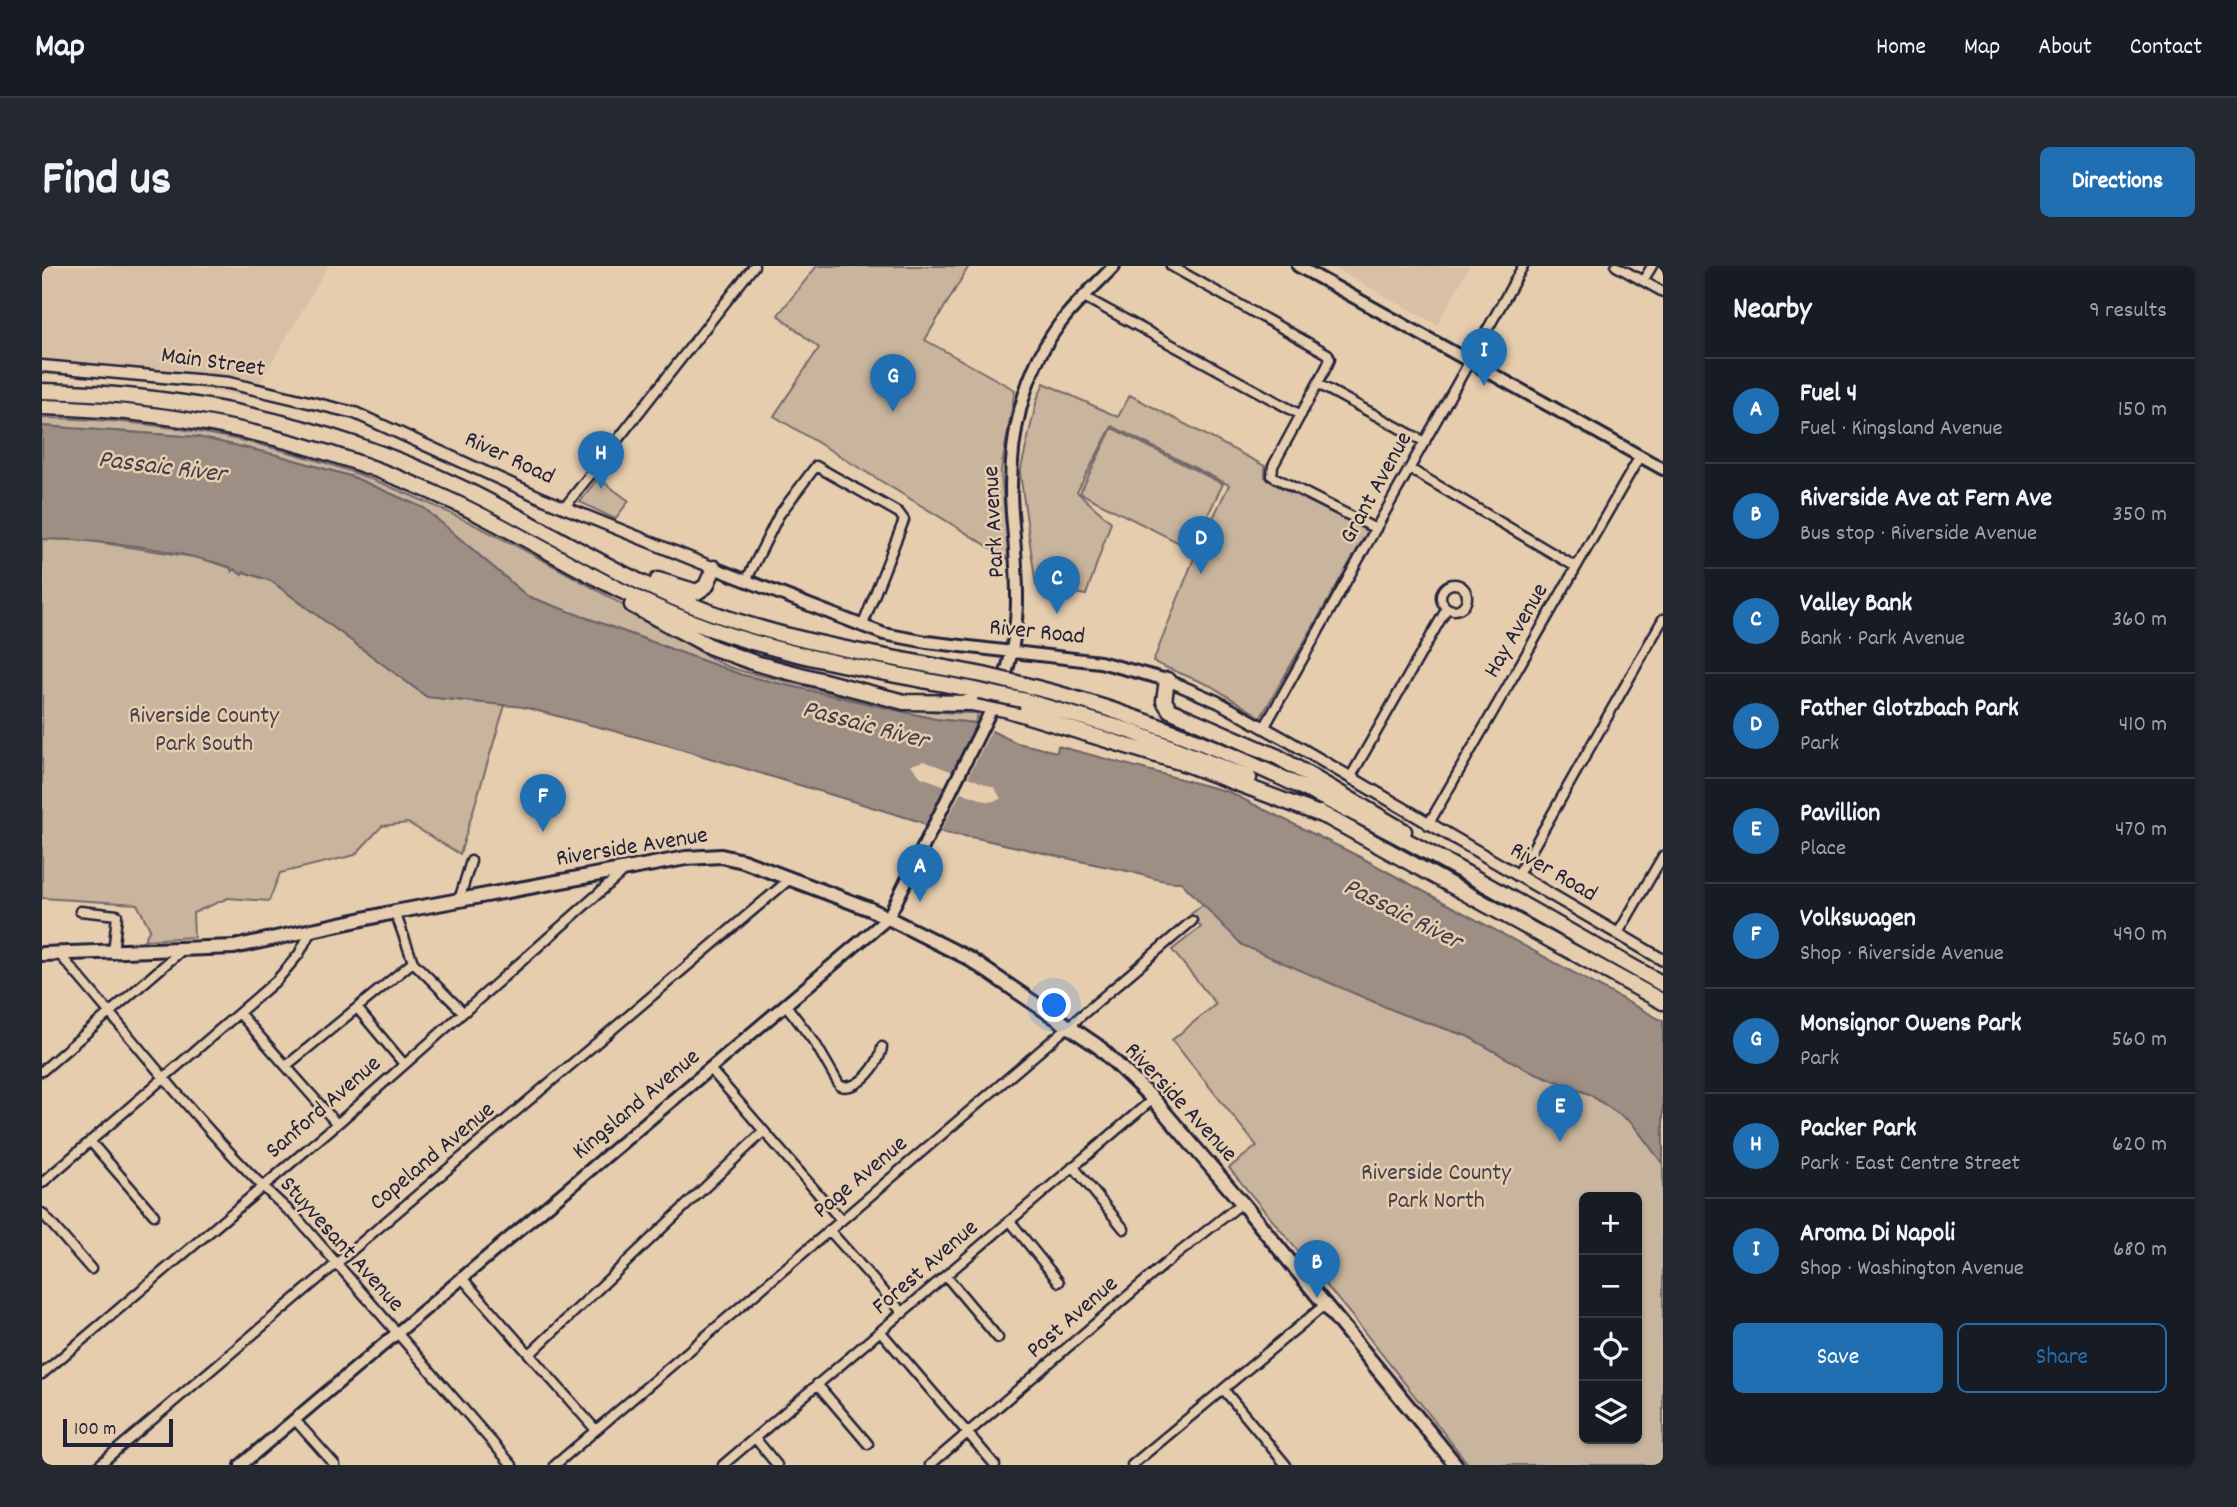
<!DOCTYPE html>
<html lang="en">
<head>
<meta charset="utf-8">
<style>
  body { margin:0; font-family:Dekko,sans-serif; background:#242831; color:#f1f3f6 }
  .controls { position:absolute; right:21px; bottom:21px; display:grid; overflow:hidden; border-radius:10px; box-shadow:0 2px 5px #0004 }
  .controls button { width:63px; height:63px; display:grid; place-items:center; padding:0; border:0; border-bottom:2px solid #363941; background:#171b24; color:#f1f3f6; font:35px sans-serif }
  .scale { position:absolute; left:21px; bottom:18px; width:110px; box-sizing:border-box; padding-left:7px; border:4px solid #22223b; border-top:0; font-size:19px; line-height:24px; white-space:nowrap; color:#22223b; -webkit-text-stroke:5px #e6cdae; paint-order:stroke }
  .you { position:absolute; left:1013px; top:740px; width:24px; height:24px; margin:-18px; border:5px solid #fff; border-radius:50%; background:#1a73e8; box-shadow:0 0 0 10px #1a73e833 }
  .badge { display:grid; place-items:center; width:46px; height:46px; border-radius:50%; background:#1f6fb2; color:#fff; font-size:23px; font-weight:700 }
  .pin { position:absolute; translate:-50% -58px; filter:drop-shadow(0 2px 4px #0008) }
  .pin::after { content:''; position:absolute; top:37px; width:24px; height:21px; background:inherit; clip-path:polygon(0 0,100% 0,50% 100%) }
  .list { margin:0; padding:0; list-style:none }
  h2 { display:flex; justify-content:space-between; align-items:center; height:91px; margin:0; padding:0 28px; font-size:30px }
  h2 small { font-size:23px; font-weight:400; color:#9ea1a6 }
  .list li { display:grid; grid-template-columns:46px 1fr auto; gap:21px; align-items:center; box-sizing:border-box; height:105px; padding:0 28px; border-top:2px solid #363941 }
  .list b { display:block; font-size:26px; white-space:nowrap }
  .list p { margin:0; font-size:23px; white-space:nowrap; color:#9ea1a6 }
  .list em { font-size:23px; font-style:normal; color:#9ea1a6 }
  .actions { display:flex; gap:14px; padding:21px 28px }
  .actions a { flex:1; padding:16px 0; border:2px solid #1f6fb2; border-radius:10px; text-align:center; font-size:24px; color:#1f6fb2 }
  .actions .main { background:#1f6fb2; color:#fff }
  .icon { flex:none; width:38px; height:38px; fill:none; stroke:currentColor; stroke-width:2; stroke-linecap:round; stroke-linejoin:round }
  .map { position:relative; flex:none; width:1621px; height:1199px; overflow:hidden; border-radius:10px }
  header { display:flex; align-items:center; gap:42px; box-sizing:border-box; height:98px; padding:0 35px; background:#171b24; border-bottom:2px solid #363941 }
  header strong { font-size:33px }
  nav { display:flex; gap:38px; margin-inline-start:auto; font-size:24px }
  .intro { display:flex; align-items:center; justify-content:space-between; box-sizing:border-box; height:168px; padding:0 42px }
  h1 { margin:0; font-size:49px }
  .button { padding:18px 32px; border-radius:10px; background:#1f6fb2; color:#fff; font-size:24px; font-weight:700 }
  main { display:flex; gap:42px; padding:0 42px }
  aside { flex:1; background:#171b24; border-radius:10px; box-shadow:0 2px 5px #0004 }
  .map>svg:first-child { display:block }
</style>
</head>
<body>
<header>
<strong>Map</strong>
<nav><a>Home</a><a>Map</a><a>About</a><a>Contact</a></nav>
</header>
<div class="intro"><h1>Find us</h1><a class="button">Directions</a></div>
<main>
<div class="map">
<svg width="1621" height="1199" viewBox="0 0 1621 1199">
  <rect width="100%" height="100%" fill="#e6cdae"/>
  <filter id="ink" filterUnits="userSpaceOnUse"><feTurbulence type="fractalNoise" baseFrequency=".0143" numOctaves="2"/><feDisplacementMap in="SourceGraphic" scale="14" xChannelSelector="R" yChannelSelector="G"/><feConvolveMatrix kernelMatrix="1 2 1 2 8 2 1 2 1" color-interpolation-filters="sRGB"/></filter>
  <g filter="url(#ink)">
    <path fill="#d7c0a5" d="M8,0H286L209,132L111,115L51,110H0V11Z
      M1289,0H1426L1427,1L1395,59Z"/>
    <path fill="#c9b49d" stroke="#766b6c" stroke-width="2" fill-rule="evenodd" d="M775,0H927L883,74L973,124L959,205L967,293L732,150L777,82L736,49Z
      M1002,117L1076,151L1088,129L1223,200V211L1232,218L1326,265L1219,451L1169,420L1111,396L1154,287L1187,219L1070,160L1035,226L1069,256L1044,329L994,320L978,207L995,133Z
      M0,152C121,153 245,177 356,224C443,260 529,308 610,356C633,369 654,385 678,397C695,406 719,409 739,414C808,432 863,448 936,447L933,457L893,453L700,409L485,330L382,242L311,211L235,189L156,171L0,160Z
      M1070,162L1181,218L1149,283L1038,227Z
      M556,212L587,235L573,253L538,236Z
      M0,273L41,274L158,292L229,315L385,431L463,439L418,588L366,557L340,560L313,589L238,607L227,635L186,632L151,647L152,671L102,674L108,663L95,638L0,632Z
      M1163,637L1171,646L1360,748L1425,770L1484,803L1547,828L1590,857L1621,898V1199H1427L1309,1049L1187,902L1215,880L1130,774L1174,738L1130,684L1159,661L1149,648ZM1542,931H1595V1173H1542Z"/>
    <path fill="#9d8f84" stroke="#6c6367" stroke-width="2" d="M0,160L156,171L235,189L311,211L382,242L485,330L700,409L893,453L933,457L975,477L1015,486L1016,480L1187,526L1322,593L1621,755V898L1590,857L1547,828L1484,803L1425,770L1360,748L1200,679L1139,616C1118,617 1102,608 1081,604C1035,595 989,584 943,574C913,567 906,572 876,555L625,479L481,441L385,431L229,315L202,306L200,309L192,303L190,306L188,301C128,282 62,274 0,273Z"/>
    <path fill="#e6cdae" d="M936,454L951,461L926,511L953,522L959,533L947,536L919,526L896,570L883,563L904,520L879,511L869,499L882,495L911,506Z"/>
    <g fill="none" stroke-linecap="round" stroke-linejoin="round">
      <defs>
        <path id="minor" d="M1129,0L1286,88L1288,93L1284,102L1231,200L1230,210L1334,263
          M1574,0L1621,26
          M1601,15L1610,0
          M1042,31L1259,149
          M1276,118L1383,176
          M1368,203L1534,301
          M522,242L712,0
          M704,315L737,249L774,200L857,247L862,254L820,361
          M1399 331a13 13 0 1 1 26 0a13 13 0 1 1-26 0Z
          M1222,462L1481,0
          M1308,512L1405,342
          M1386,559L1598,190
          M1475,610L1621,353
          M417,634L429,595
          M38,645L75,649L71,688
          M353,646L371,696L421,746
          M1575,669L1621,590
          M18,689C96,777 167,875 256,953L470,1199
          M743,738L773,777L798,820C818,825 838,797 840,781
          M315,742L362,798
          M197,747L295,858
          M244,800L371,696
          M669,804L799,954
          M0,805L139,685
          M48,875L112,949
          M1031,900L1082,963
          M0,917L235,714L257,688L270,663
          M0,947L49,1003
          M968,955L1017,1016
          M787,964L861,1047
          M904,1010L956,1072
          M420,1012L554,1164
          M839,1066L953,1199
          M489,1087L720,867
          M0,1108L295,858L583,604
          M775,1118L826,1178
          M1182,1124L1244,1199
          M253,1154L293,1199
          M713,1172L735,1199
          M57,1199L749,612
          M513,1199L1150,655
          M681,1199L1111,833
          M888,1199L1124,997L1200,937
          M1090,1199L1285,1037"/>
        <path id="tertiary" d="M0,100L187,117L313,147L502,233L672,302
          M1125,414L1176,436L1248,476L1621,694"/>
        <path id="secondary" d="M1256,0L1621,203
          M672,302L842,368L885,376L1058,396L1125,414
          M959,421C982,363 975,308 970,247C965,179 979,104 1024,50C1039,32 1056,17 1072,0
          M199,1199L846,652L953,436"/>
        <path id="primary" d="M0,688L192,681L353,646L644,592L679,590L701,595L828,643L926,692L1057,781L1111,833L1200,937L1414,1199"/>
        <path id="motorway" d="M0,125C146,128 288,159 420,222C497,259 568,306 647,338C741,376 842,390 941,409
          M0,141C144,144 283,175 414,237C492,274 564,323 645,354C739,391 839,405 937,425
          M616,314L655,326L664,320L672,302
          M590,339L669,381L713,397L862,436L930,437L963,443L1144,498L1285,551
          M1125,414L1122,435L1128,444L1236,491L1362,565
          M983,419C1216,476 1413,603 1621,718
          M980,434L1088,465L1207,512
          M1278,547L1621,736"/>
      </defs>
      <use href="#minor" stroke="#22223b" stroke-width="13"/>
      <use href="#tertiary" stroke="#22223b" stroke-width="15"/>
      <use href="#secondary" stroke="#22223b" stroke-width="16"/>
      <use href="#primary" stroke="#22223b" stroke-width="18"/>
      <use href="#motorway" stroke="#22223b" stroke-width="19"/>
      <use href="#minor" stroke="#e6cdae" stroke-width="8"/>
      <use href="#tertiary" stroke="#e6cdae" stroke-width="10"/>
      <use href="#secondary" stroke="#e6cdae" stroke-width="10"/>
      <use href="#primary" stroke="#e6cdae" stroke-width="12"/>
      <use href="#motorway" stroke="#e6cdae" stroke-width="14"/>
      <defs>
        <path id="motorway-bridge" d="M941,409L983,419
          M937,425L980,434"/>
      </defs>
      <use href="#motorway-bridge" stroke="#22223b" stroke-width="19" stroke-linecap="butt"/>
      <use href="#motorway-bridge" stroke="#e6cdae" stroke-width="14"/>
    </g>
  </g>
  <g text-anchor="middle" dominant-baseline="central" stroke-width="5" stroke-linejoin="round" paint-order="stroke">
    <g font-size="24" fill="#22223b" stroke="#e6cdae">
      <text transform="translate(171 97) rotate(8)">Main Street</text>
      <text transform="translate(467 193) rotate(25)">River Road</text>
      <text transform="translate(1335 222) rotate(-61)">Grant Avenue</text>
      <text transform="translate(953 256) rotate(-93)">Park Avenue</text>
      <text transform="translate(1475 365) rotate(-60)">Hay Avenue</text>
      <text transform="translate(995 367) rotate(6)">River Road</text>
      <text transform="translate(590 582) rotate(-9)">Riverside Avenue</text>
      <text transform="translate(1511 607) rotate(30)">River Road</text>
      <text transform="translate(1138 837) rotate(47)">Riverside Avenue</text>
      <text transform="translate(595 839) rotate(-40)">Kingsland Avenue</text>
      <text transform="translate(282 842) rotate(-41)">Sanford Avenue</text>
      <text transform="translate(391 891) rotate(-40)">Copeland Avenue</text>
      <text transform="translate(819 912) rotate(-40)">Page Avenue</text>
      <text transform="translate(299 979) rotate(48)">Stuyvesant Avenue</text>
      <text transform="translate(884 1002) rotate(-41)">Forest Avenue</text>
      <text transform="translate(1031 1052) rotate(-41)">Post Avenue</text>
    </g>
    <g font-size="24" fill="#433f4f" stroke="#e6cdae">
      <text x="162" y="451">Riverside County<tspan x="162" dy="28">Park South</tspan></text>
      <text x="1394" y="908">Riverside County<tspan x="1394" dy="28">Park North</tspan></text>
    </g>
    <g font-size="26" font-style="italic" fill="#413d4d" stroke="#e6cdae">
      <text transform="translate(120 202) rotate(7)">Passaic River</text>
      <text transform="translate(823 460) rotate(15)">Passaic River</text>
      <text transform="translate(1360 649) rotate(27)">Passaic River</text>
    </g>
  </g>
</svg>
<div class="controls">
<button>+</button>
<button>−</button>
<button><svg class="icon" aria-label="locate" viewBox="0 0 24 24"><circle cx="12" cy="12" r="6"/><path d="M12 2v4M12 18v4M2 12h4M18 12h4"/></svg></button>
<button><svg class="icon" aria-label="layers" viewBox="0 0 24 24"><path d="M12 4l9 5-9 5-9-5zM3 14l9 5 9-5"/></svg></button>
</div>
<div class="scale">100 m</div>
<div class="you"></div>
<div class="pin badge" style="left:878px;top:636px">A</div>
<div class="pin badge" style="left:1275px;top:1032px">B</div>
<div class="pin badge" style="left:1015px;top:348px">C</div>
<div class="pin badge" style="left:1159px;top:308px">D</div>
<div class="pin badge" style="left:1518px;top:876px">E</div>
<div class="pin badge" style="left:501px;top:566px">F</div>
<div class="pin badge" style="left:851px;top:146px">G</div>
<div class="pin badge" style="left:559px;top:223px">H</div>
<div class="pin badge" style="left:1442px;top:120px">I</div>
</div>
<aside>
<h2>Nearby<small>9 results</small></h2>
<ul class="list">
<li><span class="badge">A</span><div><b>Fuel 4</b><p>Fuel · Kingsland Avenue</p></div><em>150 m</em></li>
<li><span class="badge">B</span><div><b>Riverside Ave at Fern Ave</b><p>Bus stop · Riverside Avenue</p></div><em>350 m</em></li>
<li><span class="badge">C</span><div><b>Valley Bank</b><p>Bank · Park Avenue</p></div><em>360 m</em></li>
<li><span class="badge">D</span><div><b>Father Glotzbach Park</b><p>Park</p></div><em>410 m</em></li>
<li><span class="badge">E</span><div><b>Pavillion</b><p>Place</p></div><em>470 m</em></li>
<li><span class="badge">F</span><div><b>Volkswagen</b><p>Shop · Riverside Avenue</p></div><em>490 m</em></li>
<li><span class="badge">G</span><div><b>Monsignor Owens Park</b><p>Park</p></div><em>560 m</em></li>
<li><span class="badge">H</span><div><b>Packer Park</b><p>Park · East Centre Street</p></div><em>620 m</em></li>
<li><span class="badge">I</span><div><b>Aroma Di Napoli</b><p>Shop · Washington Avenue</p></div><em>680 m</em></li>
</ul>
<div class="actions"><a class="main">Save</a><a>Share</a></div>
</aside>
</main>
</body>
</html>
